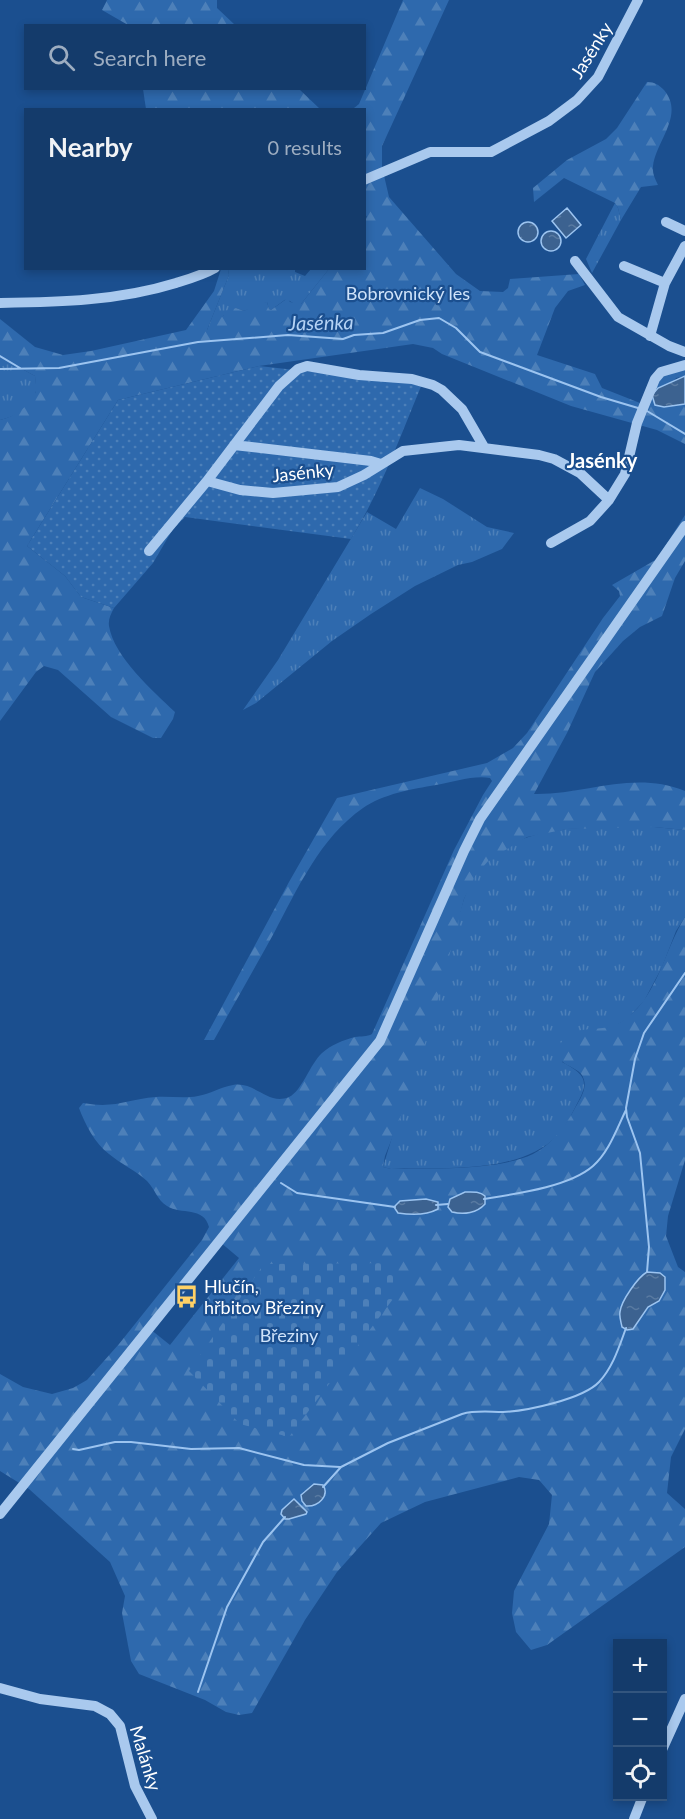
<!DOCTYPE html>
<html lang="en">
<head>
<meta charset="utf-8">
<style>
  body { margin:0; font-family:Lato,sans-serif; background:#1d4271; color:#f1f3f6 }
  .controls { position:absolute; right:18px; bottom:18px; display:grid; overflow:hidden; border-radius:0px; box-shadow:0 3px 9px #0003 }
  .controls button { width:54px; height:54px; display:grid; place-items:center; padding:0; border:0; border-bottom:2px solid #33557e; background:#143b6b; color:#f1f3f6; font:30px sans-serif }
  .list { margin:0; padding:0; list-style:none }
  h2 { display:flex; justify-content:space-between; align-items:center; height:78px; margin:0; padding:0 24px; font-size:26px }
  h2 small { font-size:20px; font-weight:400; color:#9dadc1 }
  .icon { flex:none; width:33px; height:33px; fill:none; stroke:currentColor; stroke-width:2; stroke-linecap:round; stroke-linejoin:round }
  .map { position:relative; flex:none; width:685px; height:1819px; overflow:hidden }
  .search { position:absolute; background:#143b6b; box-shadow:0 3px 9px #0003; left:24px; top:24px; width:342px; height:66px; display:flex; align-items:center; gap:15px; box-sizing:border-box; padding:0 21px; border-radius:0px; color:#9dadc1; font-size:22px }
  .panel { position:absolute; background:#143b6b; box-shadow:0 3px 9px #0003; left:24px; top:108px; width:342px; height:162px; border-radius:0px }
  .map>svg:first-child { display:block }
</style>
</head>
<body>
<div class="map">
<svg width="685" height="1819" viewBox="0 0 685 1819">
  <defs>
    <pattern id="grass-tufts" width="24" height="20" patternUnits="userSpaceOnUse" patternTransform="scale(1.5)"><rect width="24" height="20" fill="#2e69ad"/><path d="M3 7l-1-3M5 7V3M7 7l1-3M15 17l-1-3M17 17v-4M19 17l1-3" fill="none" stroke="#4d80b9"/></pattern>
    <pattern id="forest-firs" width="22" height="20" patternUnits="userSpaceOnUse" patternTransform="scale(1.5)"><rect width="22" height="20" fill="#2e69ad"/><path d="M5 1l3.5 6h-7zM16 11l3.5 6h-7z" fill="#4d80b9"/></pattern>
    <pattern id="cemetery-stones" width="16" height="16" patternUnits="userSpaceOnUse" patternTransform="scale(1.5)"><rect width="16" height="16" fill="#2e69ad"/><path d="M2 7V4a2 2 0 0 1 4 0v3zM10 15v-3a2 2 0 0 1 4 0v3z" fill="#4d80b9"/></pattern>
    <pattern id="garden-dots" width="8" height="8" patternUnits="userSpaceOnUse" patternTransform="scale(1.5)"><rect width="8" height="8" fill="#2e69ad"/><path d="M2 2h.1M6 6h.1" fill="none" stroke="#4d80b9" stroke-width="1.8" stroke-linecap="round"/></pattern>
    <pattern id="water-ripples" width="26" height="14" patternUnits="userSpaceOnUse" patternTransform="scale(1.5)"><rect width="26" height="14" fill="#3c6290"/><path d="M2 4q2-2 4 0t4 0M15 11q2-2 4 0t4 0" fill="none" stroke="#597aa1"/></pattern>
  </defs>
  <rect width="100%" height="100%" fill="#1b4f8f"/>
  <path fill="url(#grass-tufts)" d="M615,203L618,208L621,220L592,273L586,259Z
    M228,269H295V272L305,276L311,269H329L301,304H295L286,299L271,310L269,309L267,302L244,311L236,308L223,316L213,331L207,330L229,275Z
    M0,357L35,376C35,381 37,386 36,391C34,407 14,417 0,420Z
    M420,488L443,499L487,527L514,533L502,549L472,562L458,565L415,586L371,614L332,641L256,703L243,710L278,660L367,512L396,529Z
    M654,827L685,830V917L676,931L662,967L644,1001L627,1019L613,1027L600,1029L562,1062C580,1072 591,1078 579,1100C573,1111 567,1125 558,1135C519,1175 443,1167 391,1169L383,1167L464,899C467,891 471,881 476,874C516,819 594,828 654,827Z"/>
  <path fill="url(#forest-firs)" fill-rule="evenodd" d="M107,0H217V8L235,25H128L102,10Z
    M403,0H449L382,146V167L389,197L456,274L480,291L503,292L508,288L510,279L579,274L585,285L568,291L555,308L537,355L595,374L602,388L640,403L665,373L685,368V376L676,378L655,405L664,407L685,404V444L657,430L571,406L442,354L433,348L413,344L259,366L118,400L27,546L65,576L81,597L114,608C111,614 108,619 109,626C114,657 153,691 175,712L173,719L161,738H153L111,717L58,670L44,666L36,672L0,721V420C17,416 27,407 36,392L35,376L0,357V319L35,347L63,355L91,351L186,330L214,291L221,269H228L229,275L207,330H213C215,319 216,322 224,315L225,311L236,308L244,311L258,303L267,302L269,309L271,310L285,300L286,296L290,302L301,304L329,269L364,268V219L367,217L364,212V110L353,109L359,104Z
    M647,82C655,82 659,85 664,90C685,115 656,141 653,166C652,173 655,179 658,185L641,187L621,220L618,208L615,203L564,178L534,202L533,188L567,160L606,139L617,128Z
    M143,89H299L320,109H146Z
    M685,515V561L675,578L662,616L640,627L623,641L595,672L567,733L534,794C587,795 632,770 685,791V830L654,827L567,829L527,837L489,860L475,876L464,899L433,1018L404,1108L385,1156L383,1167L391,1169C430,1168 498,1171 533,1154C552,1144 564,1128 574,1110C578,1102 587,1091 584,1080C582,1070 571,1068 564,1063C561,1060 559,1055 557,1051C571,1017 599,1038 624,1020C658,997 664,950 685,917V1160L668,1216L666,1236L678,1267L685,1272V1429L671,1457L667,1493L685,1509V1547L547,1645L531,1650L516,1632L512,1613L514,1591L549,1524L552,1495L539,1480L519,1477L425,1502L381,1523L337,1572L305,1620L252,1713L239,1715L226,1712L205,1700L139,1674L131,1661L122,1613L125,1596L110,1562L29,1489L0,1471V1374L23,1387L52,1394L73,1388L87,1380L119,1344L202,1240L209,1227C204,1206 181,1215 167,1206C157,1200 155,1189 147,1181C135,1170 121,1164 109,1154C95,1144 85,1124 79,1108L83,1103C116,1109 127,1099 156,1097C170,1096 184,1099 198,1096C210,1094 221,1087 233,1085C255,1081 268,1106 289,1097C302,1091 310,1064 322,1053C331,1045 343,1040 355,1037C361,1036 367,1037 372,1034L454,850L483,795L492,781L490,778C474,775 453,782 436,785C412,789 383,794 363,808C320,838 298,888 274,933C254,969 234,1004 214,1040H204L289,882L337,798L487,763L513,748L527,733L603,618L620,596L619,591L612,585L657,559ZM220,1242L239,1258L170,1345L150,1329ZM647,1272L648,1307L633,1329L627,1294L639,1278ZM304,1491L326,1494L322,1501L312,1506L302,1501L301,1495Z"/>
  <path fill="url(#cemetery-stones)" d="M398,1263L399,1291L289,1437L240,1424L189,1371L264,1264Z"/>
  <path fill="url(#garden-dots)" d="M259,366L422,384C400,437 381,490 351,539L185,517L173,529L153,563L114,608L81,597L65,576L27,546L118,400Z"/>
  <path fill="url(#water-ripples)" stroke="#9cc4f0" stroke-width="1.5" d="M567,208L581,225L566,238L552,221Z
    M518 232a10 10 0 1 1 20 0a10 10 0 1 1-20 0Z
    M541 241a10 10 0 1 1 20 0a10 10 0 1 1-20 0Z
    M685,376V404L664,407L655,405L652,395L658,388Z
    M465,1192C472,1192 479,1191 485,1196V1204C477,1213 464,1215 452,1212L448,1207L450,1199Z
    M426,1199L438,1202V1209C427,1215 411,1215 398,1213L394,1207L400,1201Z
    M647,1272L660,1273L665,1277V1290L659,1301L648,1307L633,1329L627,1330L622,1327C621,1322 619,1316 620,1312C621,1301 638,1277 647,1272Z
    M314,1484L323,1485C330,1496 318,1507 306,1506L302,1501L301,1495Z
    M294,1499L307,1512L306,1514L289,1519H285L281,1514L282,1510Z"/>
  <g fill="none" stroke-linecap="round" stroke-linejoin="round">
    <path stroke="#9cc4f0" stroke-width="2" d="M0,356L20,368
      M0,369L59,368L198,342L288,335L343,339L354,335L383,333L420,320L439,318L456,328L480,352L601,397L638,408
      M647,411L685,434
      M281,1183L297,1193L395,1207
      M484,1199C515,1194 569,1187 593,1166C609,1152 617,1128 626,1110
      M436,1205L448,1204
      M647,1272L649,1247L640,1153L627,1117L626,1108L635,1059L644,1033L685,973
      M73,1449L79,1450L115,1442H131L191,1449L239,1448L304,1465L340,1467
      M323,1487L341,1467L388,1443L462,1414C476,1410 489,1412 503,1412C527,1411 583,1399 599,1382C613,1367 619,1347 626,1328
      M198,1692L227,1607L263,1542L285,1517"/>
    <path stroke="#a9c9ee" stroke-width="10" d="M364,180L430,152H491L549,121L577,100L598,77L638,0
      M666,222L685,231
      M575,261L618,317L669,346L685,352
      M624,266L665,283
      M0,303C59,302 118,301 176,283C189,279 203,275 215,268
      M650,336L665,283L685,246
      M234,445L371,461L381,464
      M207,481L279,386L298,369L307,366L359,375L412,379L433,385L442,390L462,409L484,447
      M551,543L590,521L609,500
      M149,551L207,481L240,490L273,493L338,487L364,475L403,451L459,445L539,455L554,459L580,473L609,500L625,474L637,423L655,379L661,372L685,365
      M0,1514L380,1041L464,851L480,819L685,526
      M0,1688L40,1699L95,1706L110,1714L120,1726L135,1786L152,1819
      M662,1750L685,1699
      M634,1819L643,1796"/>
  </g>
  <defs>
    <symbol id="bus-bare" viewBox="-9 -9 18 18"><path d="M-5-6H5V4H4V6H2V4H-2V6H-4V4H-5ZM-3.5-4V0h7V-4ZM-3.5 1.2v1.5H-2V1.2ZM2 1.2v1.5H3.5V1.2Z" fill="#ffd166" stroke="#1b4f8f" stroke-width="2.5" paint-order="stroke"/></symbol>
  </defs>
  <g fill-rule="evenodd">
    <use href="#bus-bare" x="170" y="1280" width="33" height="33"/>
  </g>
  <g text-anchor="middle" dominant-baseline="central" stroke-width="4.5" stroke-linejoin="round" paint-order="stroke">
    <g font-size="18" fill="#fff" stroke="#1b4f8f">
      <text transform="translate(591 50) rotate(-58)">Jasénky</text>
      <text transform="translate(303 472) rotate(-6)">Jasénky</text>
      <text transform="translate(146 1758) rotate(73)">Malánky</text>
    </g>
    <g font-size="18" fill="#cfe3fa" stroke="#1b4f8f">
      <text x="408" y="293">Bobrovnický les</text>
      <text x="289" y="1335">Březiny</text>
    </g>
    <g font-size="18" fill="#fff" stroke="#1b4f8f" text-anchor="start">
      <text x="204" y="1286">Hlučín,<tspan x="204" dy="21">hřbitov Březiny</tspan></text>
    </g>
    <g font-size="20" font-style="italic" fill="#b5d3f5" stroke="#1b4f8f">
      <text transform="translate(321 322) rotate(-1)">Jasénka</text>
    </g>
    <g font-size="20" font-weight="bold" fill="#fff" stroke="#1b4f8f">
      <text x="602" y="460">Jasénky</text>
    </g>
  </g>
</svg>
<div class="controls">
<button>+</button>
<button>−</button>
<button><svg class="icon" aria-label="locate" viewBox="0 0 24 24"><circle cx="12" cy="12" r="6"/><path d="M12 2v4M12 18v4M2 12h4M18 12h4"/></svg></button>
</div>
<div class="search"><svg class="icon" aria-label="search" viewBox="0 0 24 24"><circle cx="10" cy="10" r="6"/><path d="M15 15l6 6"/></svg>Search here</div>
<section class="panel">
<h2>Nearby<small>0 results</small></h2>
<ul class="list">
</ul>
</section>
</div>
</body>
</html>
